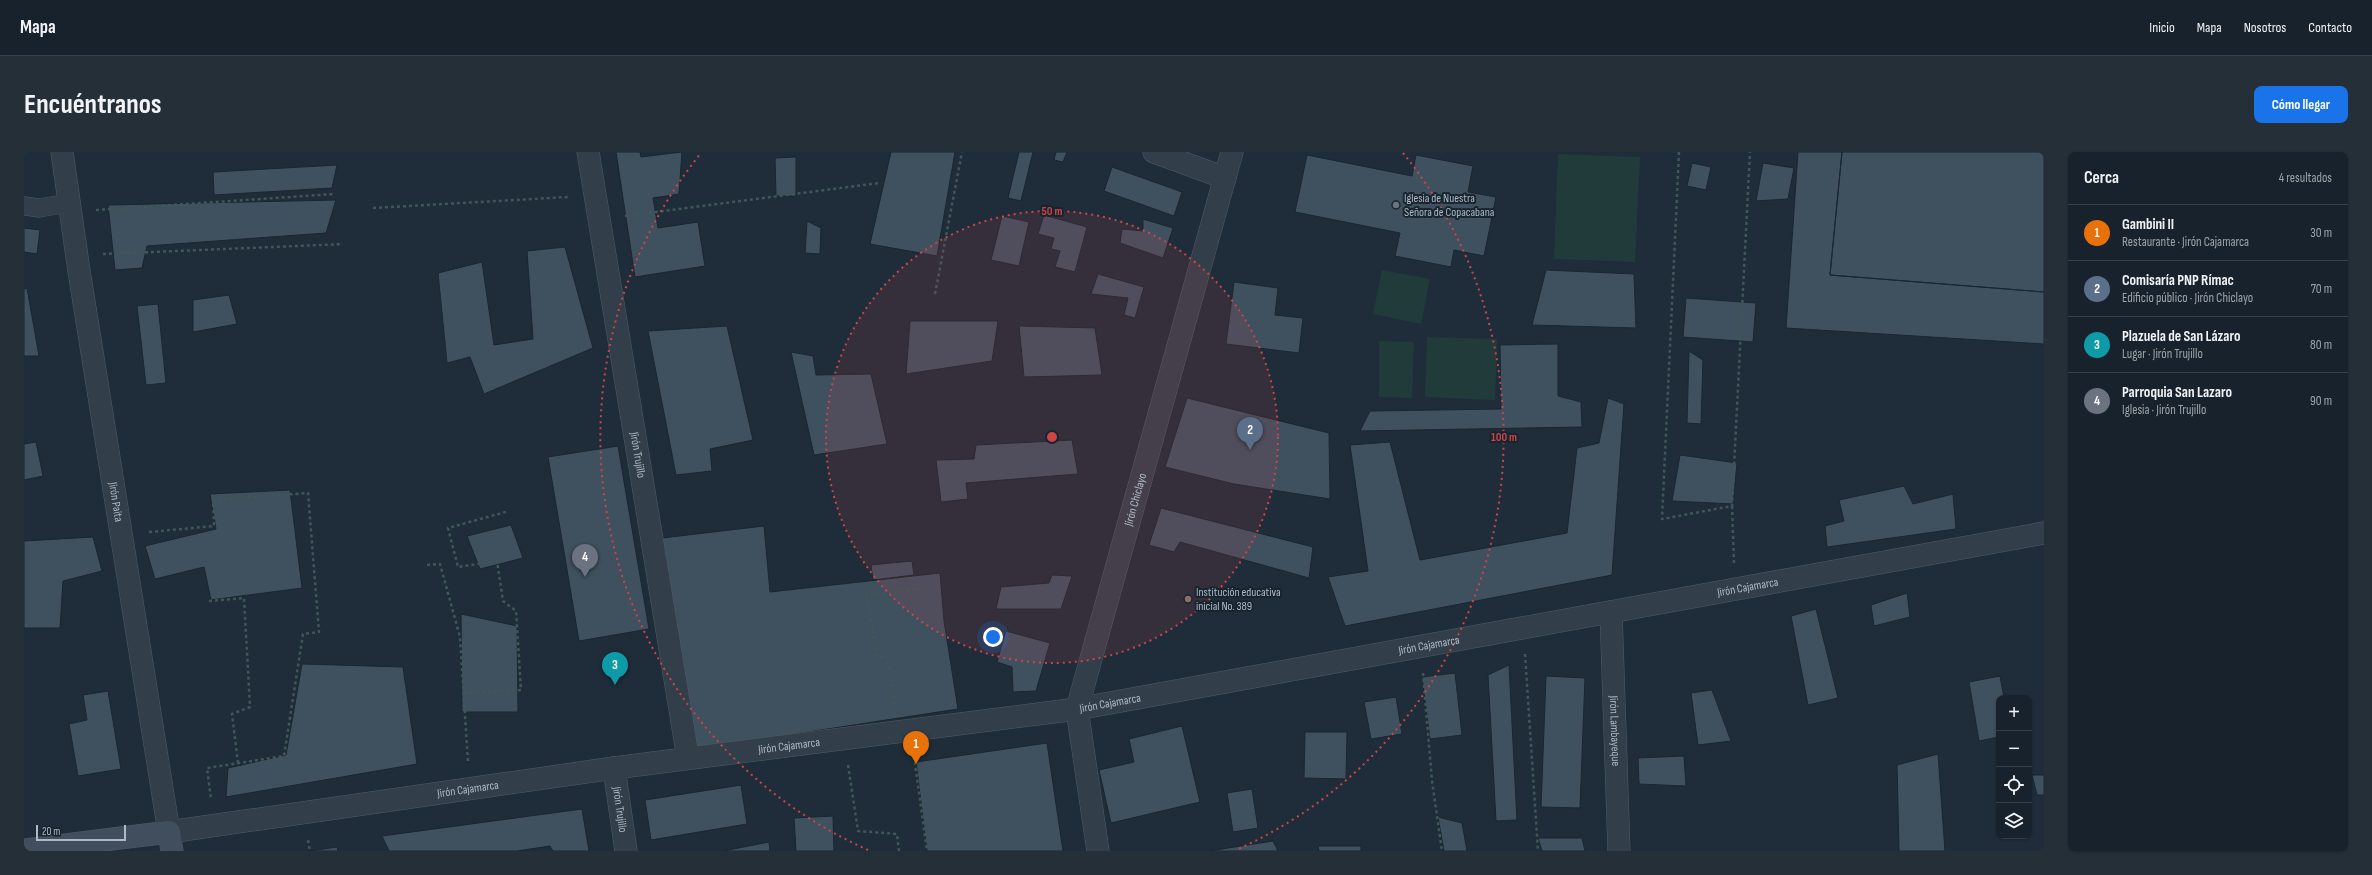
<!DOCTYPE html>
<html lang="es">
<head>
<meta charset="utf-8">
<style>
  body { margin:0; font-family:"Sofia Sans Condensed",sans-serif; background:#242f38; color:#f1f3f6 }
  .controls { position:absolute; right:12px; bottom:12px; display:grid; overflow:hidden; border-radius:8px; box-shadow:0 1px 3px #0004 }
  .controls button { width:36px; height:36px; display:grid; place-items:center; padding:0; border:0; border-bottom:1px solid #363f48; background:#17222c; color:#f1f3f6; font:20px sans-serif }
  .scale { position:absolute; left:12px; bottom:10px; width:90px; box-sizing:border-box; padding-left:4px; border:2px solid #adb9c7; border-top:0; font-size:11px; line-height:14px; white-space:nowrap; color:#adb9c7; -webkit-text-stroke:3px #18242e; paint-order:stroke }
  .you { position:absolute; left:969px; top:485px; width:14px; height:14px; margin:-10px; border:3px solid #fff; border-radius:50%; background:#1a73e8; box-shadow:0 0 0 6px #1a73e833 }
  .badge { display:grid; place-items:center; width:26px; height:26px; border-radius:50%; background:#1a73e8; color:#fff; font-size:13px; font-weight:700 }
  .pin { position:absolute; translate:-50% -33px; filter:drop-shadow(0 1px 2px #0008) }
  .pin::after { content:''; position:absolute; top:21px; width:14px; height:12px; background:inherit; clip-path:polygon(0 0,100% 0,50% 100%) }
  .list { margin:0; padding:0; list-style:none }
  h2 { display:flex; justify-content:space-between; align-items:center; height:52px; margin:0; padding:0 16px; font-size:17px }
  h2 small { font-size:13px; font-weight:400; color:#9ea4a9 }
  .list li { display:grid; grid-template-columns:26px 1fr auto; gap:12px; align-items:center; box-sizing:border-box; height:56px; padding:0 16px; border-top:1px solid #363f48 }
  .list b { display:block; font-size:15px; white-space:nowrap }
  .list p { margin:0; font-size:13px; white-space:nowrap; color:#9ea4a9 }
  .list em { font-size:13px; font-style:normal; color:#9ea4a9 }
  .icon { flex:none; width:22px; height:22px; fill:none; stroke:currentColor; stroke-width:2; stroke-linecap:round; stroke-linejoin:round }
  .map { position:relative; flex:none; width:2020px; height:699px; overflow:hidden; border-radius:8px }
  header { display:flex; align-items:center; gap:24px; box-sizing:border-box; height:56px; padding:0 20px; background:#17222c; border-bottom:1px solid #363f48 }
  header strong { font-size:19px }
  nav { display:flex; gap:22px; margin-inline-start:auto; font-size:14px }
  .intro { display:flex; align-items:center; justify-content:space-between; box-sizing:border-box; height:96px; padding:0 24px }
  h1 { margin:0; font-size:28px }
  .button { padding:10px 18px; border-radius:8px; background:#1a73e8; color:#fff; font-size:14px; font-weight:700 }
  main { display:flex; gap:24px; padding:0 24px }
  aside { flex:1; background:#17222c; border-radius:8px; box-shadow:0 1px 3px #0004 }
  .map>svg:first-child { display:block }
</style>
</head>
<body>
<header>
<strong>Mapa</strong>
<nav><a>Inicio</a><a>Mapa</a><a>Nosotros</a><a>Contacto</a></nav>
</header>
<div class="intro"><h1>Encuéntranos</h1><a class="button">Cómo llegar</a></div>
<main>
<div class="map">
<svg width="2020" height="699" viewBox="0 0 2020 699">
  <rect width="100%" height="100%" fill="#1f2d3a"/>
  <path fill="#213b3b" d="M1534,2L1616,5L1611,110L1530,107Z
    M1358,118L1406,127L1397,172L1349,162Z
    M1403,185L1473,187L1471,248L1401,245Z
    M1355,189L1390,190L1388,246L1355,245Z"/>
  <path fill="#3f505f" stroke="#1a2630" d="M592,0H616L617,5L658,0L655,42L629,46L634,76L674,70L681,114L611,125Z
    M867,0H931L913,104L846,92Z
    M995,0H1009L997,49L984,46Z
    M1032,0H1043L1039,10L1030,8Z
    M1774,0H1818L1806,123L2020,140V192L1762,176Z
    M1818,0H2020V140L1806,123Z
    M1283,3L1388,24L1392,3L1449,14L1444,40L1472,45L1460,104L1430,98L1427,115L1371,104L1376,81L1271,60Z
    M772,5V44H752L751,6Z
    M1668,11L1687,15L1682,38L1663,34Z
    M1739,11L1770,16L1764,47L1732,49Z
    M313,13L308,36L190,43L189,20Z
    M1088,15L1158,40L1150,64L1080,39Z
    M312,48L302,81L123,94L118,116L91,118L84,53Z
    M1020,63L1063,75L1051,120L1031,115L1036,99L1027,97L1030,86L1014,82Z
    M978,64L1005,70L995,114L967,108Z
    M1119,67L1149,76L1139,106L1096,91L1098,77L1119,79Z
    M783,69L797,76L796,102L781,101Z
    M0,76L16,78L13,102L0,100Z
    M541,95L569,196L460,242L446,205L423,211L414,121L458,110L470,193L509,187L503,99Z
    M1522,118L1610,122L1612,176L1508,173Z
    M1074,122L1120,135L1111,166L1100,163L1104,146L1067,142Z
    M1210,130L1254,136L1251,163L1279,166L1275,201L1202,192Z
    M3,136L15,204H0V137Z
    M205,143L213,172L169,180V148Z
    M1662,146L1732,151L1729,190L1659,185Z
    M134,152L142,231L122,233L113,154Z
    M886,169H974L968,209L882,222Z
    M703,174L729,288L686,297L688,319L652,323L624,179Z
    M995,174L1071,176L1078,223L1000,225Z
    M1534,192V244L1557,250L1558,275L1336,279L1346,259L1477,257L1476,193Z
    M1665,199L1679,208L1677,272L1663,271Z
    M767,200L789,204L792,223L847,222L863,292L790,303Z
    M1163,246L1305,281L1306,347L1210,332L1141,315Z
    M1584,246L1600,252L1588,423L1321,474L1304,425L1344,419L1326,293L1366,290L1396,408L1543,381L1553,296L1575,291Z
    M1048,288L1054,322L942,331L944,347L917,350L912,308L950,307L952,293Z
    M12,290L19,324L0,328V292Z
    M594,294L625,477L555,489L524,305Z
    M1656,303L1713,311L1709,352L1648,349Z
    M1880,334L1889,352L1929,342L1932,377L1803,395L1801,374L1820,369L1815,348Z
    M266,338L278,436L187,448L180,415L131,427L121,394L192,377L186,342Z
    M1137,356L1289,395L1285,426L1156,390L1150,400L1125,393Z
    M487,373L499,406L456,417L443,384Z
    M740,374L746,440L916,421L920,469L934,557L673,597L638,386Z
    M69,385L78,419L39,429L36,476H0V389Z
    M888,409L890,423L849,428L847,413Z
    M1028,423L1048,424L1037,457H972L977,435L1025,431Z
    M1883,441L1886,465L1850,474L1847,453Z
    M1792,457L1814,546L1784,553L1767,464Z
    M437,462L493,474L494,560H438Z
    M982,479L1026,491L1012,539L989,540L988,515L973,510Z
    M278,512L379,515L393,612L202,645L204,616L262,603Z
    M1485,513L1493,668L1472,669L1464,523Z
    M1431,521L1438,583L1406,587L1398,525Z
    M1522,524L1561,526L1556,656L1517,655Z
    M1976,524L1980,546H1975V585L1955,589L1945,530Z
    M1688,538L1707,589L1674,593L1667,541Z
    M84,539L97,617L54,624L45,572L63,568L59,543Z
    M1372,545L1378,582L1347,587L1340,550Z
    M1158,574L1176,650L1087,671L1075,618L1110,610L1105,587Z
    M1281,580H1323L1322,627L1280,626Z
    M1023,591L1039,699H903L892,610Z
    M1914,602L1921,699H1875L1873,613Z
    M1660,604L1662,634L1615,632L1614,606Z
    M2008,623H2020V643H2013Z
    M717,633L723,672L627,688L621,648Z
    M1228,637L1234,676L1209,680L1203,641Z
    M558,657L565,699H529L526,694L493,699H365L358,684Z
    M809,664L810,699H772L770,666Z
    M1414,665L1438,671L1443,699H1420Z
    M1514,686H1558L1561,699H1518Z
    M1249,689L1254,699H1185Z
    M745,690L746,699H699Z
    M1294,694H1337V699H1295Z
    M313,695L314,699H285Z"/>
  <g fill="none" stroke-linecap="round" stroke-linejoin="round">
    <defs>
      <path id="service" d="M0,54L15,56L45,51"/>
      <g id="minor">
        <path id="s1" d="M38,0L55,119L145,680"/>
        <path id="s2" d="M564,0L664,606"/>
        <path d="M1130,0L1201,26"/>
        <path id="s3" d="M1587,460L1595,699"/>
        <path id="s4" d="M590,616L602,699"/>
      </g>
      <g id="tertiary">
        <path id="s5" d="M145,680L590,616L1053,557L2020,381"/>
        <path id="s6" d="M1074,699L1053,557L1208,0"/>
      </g>
      <path id="secondary" d="M0,698L145,680L148,699"/>
    </defs>
    <use href="#service" stroke="#505c68" stroke-width="19"/>
    <use href="#minor" stroke="#505c68" stroke-width="23"/>
    <use href="#tertiary" stroke="#505c68" stroke-width="23"/>
    <use href="#secondary" stroke="#505c68" stroke-width="23"/>
    <path stroke="#3e5757" stroke-width="2.5" stroke-dasharray="3 3" stroke-linecap="butt" d="M1655,0L1638,367L1708,354L1726,0
      M349,56L544,45
      M72,58L311,42
      M601,64L855,31
      M79,102L319,92
      M911,142L938,0
      M1708,354L1710,411
      M125,380L190,374L189,348L284,341L295,480L279,482L260,604L183,616L187,647
      M403,413L416,412L436,485L444,610
      M185,449L220,446L226,555L208,562L214,611
      M1501,502L1514,699
      M1399,521L1408,629L1418,699
      M440,541L497,538L492,459L479,449L473,409L434,415L424,376L485,359
      M871,553L863,504L853,505L843,443L902,436
      M890,604L903,699
      M824,613L834,679L873,682L875,699
      M284,688L286,699"/>
    <use href="#service" stroke="#323f4a" stroke-width="18"/>
    <use href="#minor" stroke="#323f4a" stroke-width="22"/>
    <use href="#tertiary" stroke="#323f4a" stroke-width="22"/>
    <use href="#secondary" stroke="#404e5d" stroke-width="22"/>
  </g>
  <circle cx="1028" cy="285" r="226" fill="#ce4548" fill-opacity=".12"/>
  <g fill="none" stroke="#ce4548" stroke-width="2" stroke-dasharray="2 4">
    <circle cx="1028" cy="285" r="226"/>
    <path d="M844 698A452 452 0 0 1 677 1M1379 1A452 452 0 0 1 1212 698"/>
  </g>
  <circle fill="#6b7280" stroke="#18242e" stroke-width="1.5" cx="1372" cy="53" r="4"/>
  <circle fill="#8d6e63" stroke="#18242e" stroke-width="1.5" cx="1164" cy="447" r="4"/>
  <g text-anchor="middle" dominant-baseline="central" stroke-width="4" stroke-linejoin="round" paint-order="stroke">
    <g font-size="12" fill="#adb9c7" stroke="#18242e" text-anchor="start">
      <text x="1380" y="46">Iglesia de Nuestra<tspan x="1380" dy="14">Señora de Copacabana</tspan></text>
      <text x="1172" y="440">Institución educativa<tspan x="1172" dy="14">inicial No. 389</tspan></text>
    </g>
    <g font-size="12" fill="#adb9c7" stroke="#18242e">
      <text stroke="none"><textPath href="#s2" startOffset="307">Jirón Trujillo</textPath></text>
      <text stroke="none"><textPath href="#s6" startOffset="361">Jirón Chiclayo</textPath></text>
      <text stroke="none"><textPath href="#s1" startOffset="354">Jirón Paita</textPath></text>
      <text stroke="none"><textPath href="#s5" startOffset="1598">Jirón Cajamarca</textPath></text>
      <text stroke="none"><textPath href="#s5" startOffset="1274">Jirón Cajamarca</textPath></text>
      <text stroke="none"><textPath href="#s5" startOffset="950">Jirón Cajamarca</textPath></text>
      <text stroke="none"><textPath href="#s3" startOffset="119">Jirón Lambayeque</textPath></text>
      <text stroke="none"><textPath href="#s5" startOffset="626">Jirón Cajamarca</textPath></text>
      <text stroke="none"><textPath href="#s5" startOffset="302">Jirón Cajamarca</textPath></text>
      <text stroke="none"><textPath href="#s4" startOffset="42">Jirón Trujillo</textPath></text>
    </g>
  </g>
  <circle cx="1028" cy="285" r="6" fill="#ce4548" stroke="#18242e" stroke-width="2"/>
  <g font-size="12" text-anchor="middle" font-weight="bold" fill="#ce4548" stroke="#18242e" stroke-width="4" stroke-linejoin="round" paint-order="stroke">
    <text x="1028" y="63">50 m</text>
    <text x="1480" y="289">100 m</text>
  </g>
</svg>
<div class="controls">
<button>+</button>
<button>−</button>
<button><svg class="icon" aria-label="locate" viewBox="0 0 24 24"><circle cx="12" cy="12" r="6"/><path d="M12 2v4M12 18v4M2 12h4M18 12h4"/></svg></button>
<button><svg class="icon" aria-label="layers" viewBox="0 0 24 24"><path d="M12 4l9 5-9 5-9-5zM3 14l9 5 9-5"/></svg></button>
</div>
<div class="scale">20 m</div>
<div class="you"></div>
<div class="pin badge" style="left:892px;top:612px;background:#e8710a">1</div>
<div class="pin badge" style="left:1226px;top:298px;background:#5c6f8a">2</div>
<div class="pin badge" style="left:591px;top:533px;background:#0f9aa8">3</div>
<div class="pin badge" style="left:561px;top:425px;background:#6b7280">4</div>
</div>
<aside>
<h2>Cerca<small>4 resultados</small></h2>
<ul class="list">
<li><span class="badge" style="background:#e8710a">1</span><div><b>Gambini II</b><p>Restaurante · Jirón Cajamarca</p></div><em>30 m</em></li>
<li><span class="badge" style="background:#5c6f8a">2</span><div><b>Comisaría PNP Rímac</b><p>Edificio público · Jirón Chiclayo</p></div><em>70 m</em></li>
<li><span class="badge" style="background:#0f9aa8">3</span><div><b>Plazuela de San Lázaro</b><p>Lugar · Jirón Trujillo</p></div><em>80 m</em></li>
<li><span class="badge" style="background:#6b7280">4</span><div><b>Parroquia San Lazaro</b><p>Iglesia · Jirón Trujillo</p></div><em>90 m</em></li>
</ul>
</aside>
</main>
</body>
</html>
